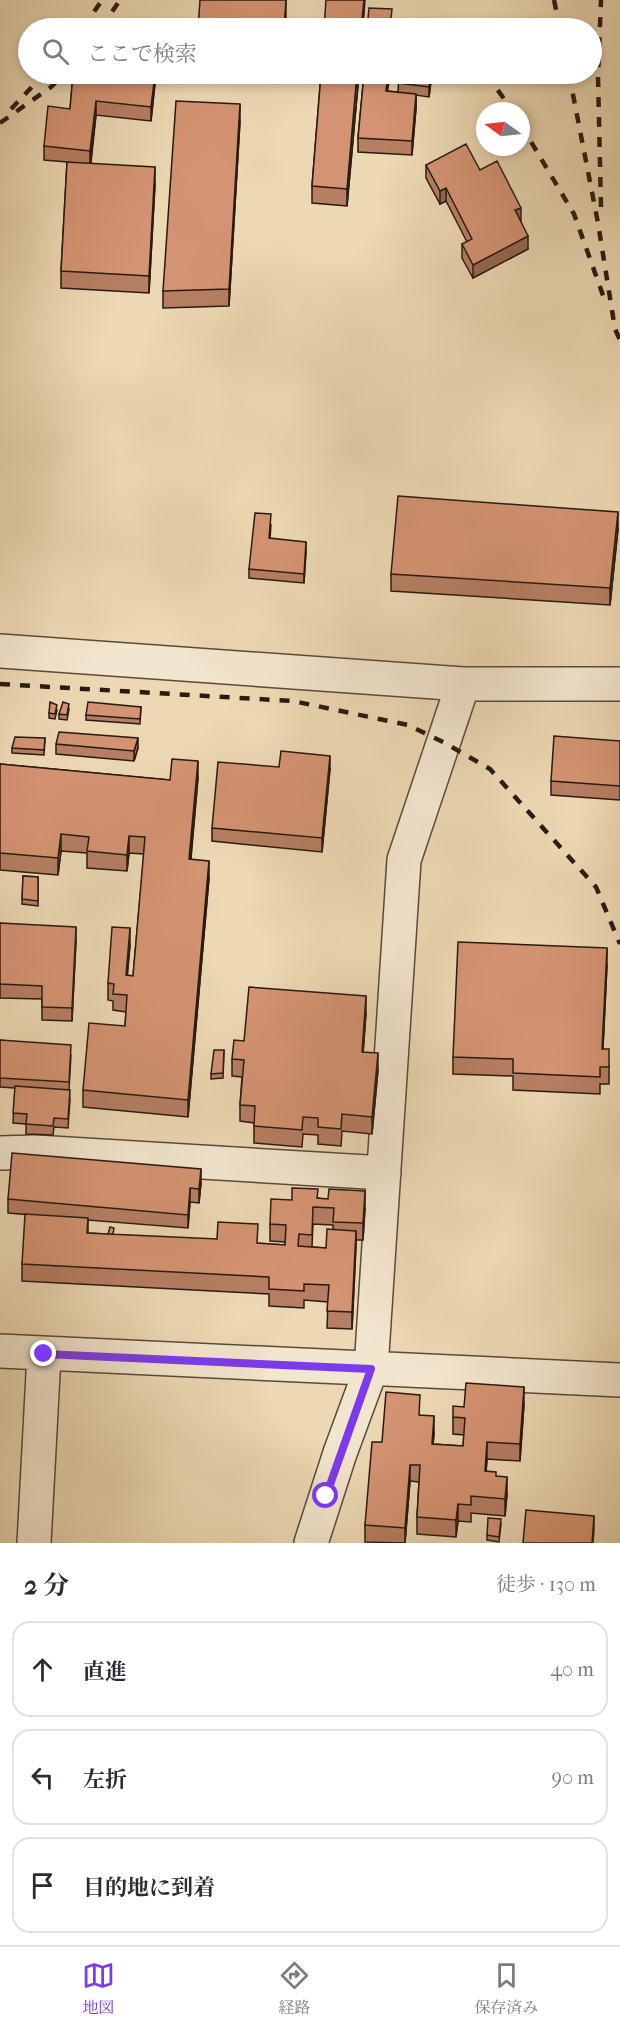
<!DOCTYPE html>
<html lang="ja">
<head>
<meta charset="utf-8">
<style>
  body { margin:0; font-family:"IM FELL French Canon","Noto Serif JP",serif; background:#f7f7f7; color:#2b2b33 }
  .compass { position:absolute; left:476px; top:102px; width:54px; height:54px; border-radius:50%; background:#fff; box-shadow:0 3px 9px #0003; rotate:285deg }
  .stop { position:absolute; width:18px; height:18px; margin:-14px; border:4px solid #7c3aed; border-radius:50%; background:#fff }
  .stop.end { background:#7c3aed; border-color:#fff; box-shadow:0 2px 6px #0008 }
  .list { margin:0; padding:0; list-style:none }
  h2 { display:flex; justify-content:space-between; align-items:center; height:78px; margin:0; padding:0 24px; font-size:26px }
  h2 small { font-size:20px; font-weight:400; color:#7c7c81 }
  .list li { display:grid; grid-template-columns:39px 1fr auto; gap:18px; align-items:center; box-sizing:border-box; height:96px; margin:0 12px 12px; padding:0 12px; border:2px solid #e1e1e2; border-radius:18px }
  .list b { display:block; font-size:22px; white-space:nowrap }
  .list em { font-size:20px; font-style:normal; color:#7c7c81 }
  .icon { flex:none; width:33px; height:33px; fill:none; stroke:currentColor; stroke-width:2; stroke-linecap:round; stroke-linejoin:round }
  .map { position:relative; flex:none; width:620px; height:1543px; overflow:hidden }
  .search { position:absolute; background:#fff; box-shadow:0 3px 9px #0003; left:18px; right:18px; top:18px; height:66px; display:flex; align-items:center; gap:15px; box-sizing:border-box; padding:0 21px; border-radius:33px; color:#7c7c81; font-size:22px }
  .sheet { height:402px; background:#fff }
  nav { display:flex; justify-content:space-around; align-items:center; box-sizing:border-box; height:84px; border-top:2px solid #e1e1e2; background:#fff; font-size:16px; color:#7c7c81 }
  nav a { display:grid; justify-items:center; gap:3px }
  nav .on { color:#7c3aed }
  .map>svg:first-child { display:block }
</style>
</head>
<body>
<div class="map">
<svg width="620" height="1543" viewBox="0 0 620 1543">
  <rect width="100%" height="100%" fill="#ecd8b3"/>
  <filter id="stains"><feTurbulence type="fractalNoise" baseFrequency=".00333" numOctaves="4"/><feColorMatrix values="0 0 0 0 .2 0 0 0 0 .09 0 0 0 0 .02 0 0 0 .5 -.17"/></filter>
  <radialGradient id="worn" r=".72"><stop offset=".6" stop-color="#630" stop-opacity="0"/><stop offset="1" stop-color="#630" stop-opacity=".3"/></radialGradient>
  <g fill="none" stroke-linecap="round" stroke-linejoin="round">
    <defs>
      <path id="minor" d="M0,651L463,684H620
        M0,1153L35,1152L384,1173
        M0,1351L620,1380
        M34,1543L44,1355
        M311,1543L340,1453L371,1369L404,860L463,684"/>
    </defs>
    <use href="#minor" stroke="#5a4a3a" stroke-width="36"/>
    <use href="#minor" stroke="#f3e6ce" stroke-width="33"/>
    <path stroke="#291a12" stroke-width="4.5" stroke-dasharray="10 10" stroke-linecap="butt" d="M554,0L560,28
      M83,28L102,0
      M101,28L120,0
      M486,74L513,111
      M569,74L598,223L615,329L620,340
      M11,109L44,74
      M0,123L51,87L64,74
      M521,125L574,214L604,298
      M601,207L598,76L601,0
      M0,684L293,701L408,725L445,743L490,769L596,887L620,944"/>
  </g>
  <path fill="#b67e62" stroke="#291a12" stroke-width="1.5" fill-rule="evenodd" d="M73,74H156L151,121L96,115L91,163L155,184L149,293L61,288V271L67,162L44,160V146L70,109Z
    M321,74H359L347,206L312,203V186Z
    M364,74H394V81L389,80L387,91L398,92L399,74H432L429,97L416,95V108L412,155L358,152V138Z
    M240,121L229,306L163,308V291Z
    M426,165L480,170L521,221L528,249L473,278L462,258V244L467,242L446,201L440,204L426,178Z
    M271,524L270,539L306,551L304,583L249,578V569Z
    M618,529L610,605L391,591V574Z
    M141,707L140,724L86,720V715Z
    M69,709L67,720L59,719V714Z
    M57,710L55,719L49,718V713Z
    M45,738L44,755L12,753V748Z
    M620,741V800L551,795V781Z
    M56,744L138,748L134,761L56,754Z
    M0,764L170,780L198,778L191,859L209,878L188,1117L83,1107V1090L125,1026L126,1012L113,1010V1001L108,1000V983L130,945L127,975L133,976L144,854L129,853L127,871L87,868V853L61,851L58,875L0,870Z
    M279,767L330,769L322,852L212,841V828Z
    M23,876L38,877V906L22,904Z
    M0,923L76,940L72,1021L42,1020V999L0,998Z
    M607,965L603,1049L609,1066V1084H600V1094L513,1090V1076L453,1074V1057Z
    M366,1013L363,1052L378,1070L372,1134L342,1131L341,1146L318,1144V1135L303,1134L302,1147L254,1143V1123L240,1121V1105L242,1077L232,1076V1059L244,1041Z
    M0,1040L71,1055L69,1090L70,1100L68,1128L54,1127L53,1135L26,1134V1124L13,1123L15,1088L0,1087Z
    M224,1050L223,1078L211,1079V1074Z
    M201,1183L199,1203L190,1202L188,1228L88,1220V1233L285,1245V1242L270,1241V1224L292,1200L318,1198L365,1208L363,1240H356L352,1329L327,1328L328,1302L304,1300V1308L269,1306V1294L22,1281V1264L32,1215L8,1213V1199ZM313,1224L333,1225V1229L326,1248L312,1247Z
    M524,1404L520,1461L487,1459L486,1471L496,1476L507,1494L505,1516L471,1513V1522L458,1521L456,1537L417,1534V1517L419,1482L410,1481L405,1543L365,1542V1525L382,1442L420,1415L434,1433L433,1444L463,1446L464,1435L453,1434V1417L464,1407Z
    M501,1524L499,1542L487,1540V1535Z"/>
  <path fill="#946750" stroke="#291a12" stroke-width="1.5" d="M286,0V28H284Z
    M364,0H365L363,28H361Z
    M155,74H156L151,121V107Z
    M357,74H359L347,206V189Z
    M388,74H389V80L386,104V91Z
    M431,74H432L429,97V87Z
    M416,94V108L412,155V141Z
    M96,101V115L90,165V151Z
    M240,104V121L229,306V289Z
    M155,167V184L149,293V276Z
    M446,188V201L440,204V191Z
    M521,208V221L515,210Z
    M528,236V249L473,278V265Z
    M618,512V529L610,605V588Z
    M306,542V551L304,583V574Z
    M138,738V748L134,761V751Z
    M330,756V769L322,852V838Z
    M198,761V778L189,876V859Z
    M61,834V851L58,875V858Z
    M129,836V853L127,871V855Z
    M209,861V878L188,1117V1100Z
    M76,927V940L72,1021V1008Z
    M130,928V945L126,992V975Z
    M607,948V965L602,1066V1049Z
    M366,996V1013L362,1069V1052Z
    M378,1053V1070L372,1134V1117Z
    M201,1169V1183L199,1203V1189Z
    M190,1188V1202L188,1228V1215Z
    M365,1191V1208L363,1240V1223Z
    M356,1231V1248L352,1329V1312Z
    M524,1387V1404L520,1461V1444Z
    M434,1416V1433L432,1460V1444Z
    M487,1442V1459L485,1488V1471Z
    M410,1465V1481L405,1543V1528Z
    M507,1477V1494L505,1516V1499Z
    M458,1504V1521L456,1537V1520Z
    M594,1516V1529L593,1543H592Z"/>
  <path fill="#d49372" stroke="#291a12" stroke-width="1.5" d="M200,0H286L284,28H198Z
    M326,0H364L361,28H324Z
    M369,8L392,9L390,28H367Z
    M73,74H155L151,107L96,101L90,151L44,146L48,106L70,109Z
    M321,74H357L347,189L312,186Z
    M364,74H388L386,91L416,94L412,141L358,138Z
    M399,74H431L429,87L398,83Z
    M176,101L240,104L229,289L163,291Z
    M466,144L480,170L497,161L521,208L515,210L528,236L473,265L462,244L472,239L446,188L440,191L426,165Z
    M67,162L155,167L149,276L61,271Z
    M398,496L618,512L610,588L391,574Z
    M255,513L271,514L269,538L306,542L304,574L249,569Z
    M50,702L57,705L55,714L49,713Z
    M63,702L69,704L67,715L59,714Z
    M88,702L141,707L140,719L86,715Z
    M59,732L138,738L134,751L56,744Z
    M554,736L620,741V786L551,781Z
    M15,737L45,738L44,750L12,748Z
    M281,751L330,756L322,838L212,828L218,762L279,767Z
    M172,759L198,761L189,859L209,861L188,1100L83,1090L89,1023L125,1026L127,995L113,994L114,984L108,983L112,927L130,928L126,975L133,976L145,837L129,836L127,855L87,851L89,837L61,834L58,858L0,853V764L170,780Z
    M23,876L38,877V901L22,899Z
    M0,923L76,927L72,1008L42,1007V986L0,984Z
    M458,942L607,948L602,1049H609V1067H600V1077L513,1073V1059L453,1057Z
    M249,987L366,996L362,1052L378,1053L372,1117L342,1114L341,1129L318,1127V1118L303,1117L302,1130L254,1126L255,1106L240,1105L244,1060L232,1059L234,1040L244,1041Z
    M0,1040L71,1045L69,1082L0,1078Z
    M214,1050H224L223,1073L211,1074Z
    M15,1086L70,1090L68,1119L54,1118L53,1126L26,1124L27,1114L13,1113Z
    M12,1153L201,1169L199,1189L190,1188L188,1215L8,1199Z
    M292,1188L318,1189L317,1198L328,1199L329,1189L365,1191L363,1223L333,1222L334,1208L313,1207L312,1235L299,1234L298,1246L326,1248L327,1229L356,1231L352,1312L327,1311L329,1285L304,1284V1291L269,1289V1277L22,1264L25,1214L88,1218L87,1233L217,1239L218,1222L258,1224L257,1243L285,1245L286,1225L270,1224L271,1199L292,1200Z
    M110,1227L114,1228L113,1234H108Z
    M466,1383L524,1387L520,1444L487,1442L485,1471L496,1472V1476L507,1477L505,1499L471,1496V1505L458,1504L456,1520L417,1517L420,1465H410L405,1528L365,1525L372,1442H382L386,1392L420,1395L419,1415L434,1416L432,1444L463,1446L465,1418L453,1417V1406L464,1407Z
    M526,1510L594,1516L592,1543H523Z
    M488,1518L501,1519L499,1537L487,1535Z"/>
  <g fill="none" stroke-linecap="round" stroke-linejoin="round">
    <path stroke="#7c3aed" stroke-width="8" d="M44,1354L371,1369L326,1496"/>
  </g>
  <rect width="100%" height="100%" filter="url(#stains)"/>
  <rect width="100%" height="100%" fill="url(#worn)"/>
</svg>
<svg class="compass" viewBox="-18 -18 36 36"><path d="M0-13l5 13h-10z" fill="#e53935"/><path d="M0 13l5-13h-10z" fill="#7c7c81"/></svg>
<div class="stop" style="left:326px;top:1496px"></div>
<div class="stop end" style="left:44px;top:1354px"></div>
<div class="search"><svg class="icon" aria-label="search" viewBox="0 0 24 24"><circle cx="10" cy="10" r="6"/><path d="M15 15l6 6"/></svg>ここで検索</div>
</div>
<section class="sheet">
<h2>2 分<small>徒歩 · 130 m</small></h2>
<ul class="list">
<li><svg class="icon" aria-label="ahead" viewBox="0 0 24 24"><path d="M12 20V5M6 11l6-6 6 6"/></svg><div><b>直進</b></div><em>40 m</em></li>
<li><svg class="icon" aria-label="left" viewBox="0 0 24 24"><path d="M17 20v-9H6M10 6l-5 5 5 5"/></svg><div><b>左折</b></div><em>90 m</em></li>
<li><svg class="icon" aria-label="arrive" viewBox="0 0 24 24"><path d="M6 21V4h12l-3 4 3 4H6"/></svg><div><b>目的地に到着</b></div></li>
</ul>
</section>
<nav>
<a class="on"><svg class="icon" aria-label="map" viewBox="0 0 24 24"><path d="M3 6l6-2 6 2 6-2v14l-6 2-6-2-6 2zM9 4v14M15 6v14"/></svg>地図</a>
<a><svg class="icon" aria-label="directions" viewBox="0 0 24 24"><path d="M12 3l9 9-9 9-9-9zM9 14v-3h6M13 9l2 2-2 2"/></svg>経路</a>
<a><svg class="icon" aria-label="saved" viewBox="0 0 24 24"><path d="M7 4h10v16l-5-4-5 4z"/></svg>保存済み</a>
</nav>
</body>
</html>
